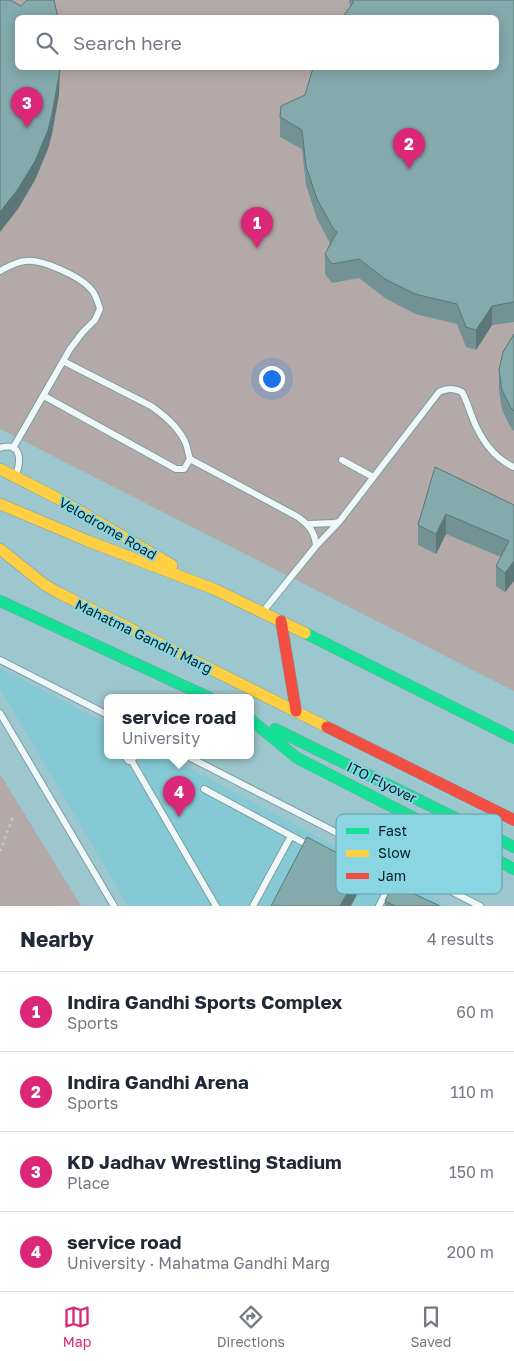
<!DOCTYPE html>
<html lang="en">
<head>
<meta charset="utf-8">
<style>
  body { margin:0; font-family:"Golos Text",sans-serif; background:#f2f2f3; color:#1f2937 }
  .you { position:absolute; left:271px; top:378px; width:18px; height:18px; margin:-12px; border:4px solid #fff; border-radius:50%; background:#1a73e8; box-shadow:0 0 0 8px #1a73e833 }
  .badge { display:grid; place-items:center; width:32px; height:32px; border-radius:50%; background:#db2777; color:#fff; font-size:16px; font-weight:700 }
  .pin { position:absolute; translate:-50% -41px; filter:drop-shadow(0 1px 2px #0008) }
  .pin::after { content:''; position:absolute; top:26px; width:18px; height:15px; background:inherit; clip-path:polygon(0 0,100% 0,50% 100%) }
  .popup { position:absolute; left:104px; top:694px; width:150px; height:65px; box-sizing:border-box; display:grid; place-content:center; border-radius:8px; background:#fff; filter:drop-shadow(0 1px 4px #0005); font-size:16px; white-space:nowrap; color:#747a83 }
  .popup b { font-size:19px; color:#1f2937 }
  .popup::after { content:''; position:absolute; left:50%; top:100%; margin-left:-10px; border:10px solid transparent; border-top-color:#fff }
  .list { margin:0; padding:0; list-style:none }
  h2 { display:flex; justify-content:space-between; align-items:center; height:65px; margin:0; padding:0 20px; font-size:21px }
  h2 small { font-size:16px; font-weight:400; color:#747a83 }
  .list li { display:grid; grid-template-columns:32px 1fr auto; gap:15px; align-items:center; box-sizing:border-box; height:80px; padding:0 20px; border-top:1px solid #e0e1e3 }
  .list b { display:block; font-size:19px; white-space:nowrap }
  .list p { margin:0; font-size:16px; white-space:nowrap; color:#747a83 }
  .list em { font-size:16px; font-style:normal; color:#747a83 }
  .icon { flex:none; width:28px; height:28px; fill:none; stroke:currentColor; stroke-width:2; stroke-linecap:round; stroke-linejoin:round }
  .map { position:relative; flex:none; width:514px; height:906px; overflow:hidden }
  .search { position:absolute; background:#fff; box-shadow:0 2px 12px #0003; left:15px; right:15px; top:15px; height:55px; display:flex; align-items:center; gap:12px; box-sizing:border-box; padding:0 18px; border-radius:8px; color:#747a83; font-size:19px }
  .sheet { height:385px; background:#fff }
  nav { display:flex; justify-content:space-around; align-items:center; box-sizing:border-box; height:70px; border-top:1px solid #e0e1e3; background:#fff; font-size:14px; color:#747a83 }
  nav a { display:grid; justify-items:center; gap:2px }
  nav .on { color:#db2777 }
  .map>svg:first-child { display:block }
</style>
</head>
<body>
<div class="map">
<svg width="514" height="906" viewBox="0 0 514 906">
  <rect width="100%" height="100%" fill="#9dc7ce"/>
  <path fill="#85c9d4" d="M0,668L108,725V756H166L448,906H128L0,688Z"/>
  <path fill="#b2a9a8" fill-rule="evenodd" d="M0,0H514V691L0,429ZM18,18H496V68H18Z
    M0,774L81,906H0Z"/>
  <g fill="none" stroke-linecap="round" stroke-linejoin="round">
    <defs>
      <path id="lane" d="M0,271C8,267 17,261 26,261C42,259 79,276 90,288C96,294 98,302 100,309L95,320L82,333L70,349L13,448
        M63,361L151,406C164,415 180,429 186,444C188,449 188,454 190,459
        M44,396L176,469H184L190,459L298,517C309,525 315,532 316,546
        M0,448C22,441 21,461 16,475
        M342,460L373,477
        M308,524L334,523L339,522
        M265,609L316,546L339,522L439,392C448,388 453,388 462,392C466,399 468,406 471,414C479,436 491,457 514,467
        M0,660L108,715
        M0,713L114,906
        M187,756L480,906
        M130,758L216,906
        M204,789L310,846
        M356,871L398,894
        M253,906L291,836
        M379,906L388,889"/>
      <path id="street" d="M129,756L130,758"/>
      <path id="fast" d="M0,601L210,698
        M305,633L514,738
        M250,719L297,758L514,869
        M275,729L514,847"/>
      <path id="slow" d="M0,469L57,498L172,565
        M0,504L88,541L214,589L305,633
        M0,549L45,585L59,593L327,727"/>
      <path id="jam" d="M281,621L296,711
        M327,727L514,820"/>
    </defs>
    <use href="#lane" stroke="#7b9da1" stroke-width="8"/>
    <use href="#street" stroke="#7b9da1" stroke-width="14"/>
    <use href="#fast" stroke="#7b9da1" stroke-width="12"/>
    <use href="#slow" stroke="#7b9da1" stroke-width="12"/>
    <use href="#jam" stroke="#7b9da1" stroke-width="12"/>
    <path stroke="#bdcacc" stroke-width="2.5" stroke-dasharray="2.5 4" stroke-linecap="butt" d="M0,851L13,817"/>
    <use href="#lane" stroke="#f0f7f8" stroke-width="6"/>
    <use href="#street" stroke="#f0f7f8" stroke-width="12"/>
    <use href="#fast" stroke="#16e098" stroke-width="11"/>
    <use href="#slow" stroke="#ffcf43" stroke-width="11"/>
    <use href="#jam" stroke="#f24e42" stroke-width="11"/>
  </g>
  <path fill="#729294" d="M349,0H514V322L492,325L476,350L466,347L457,324L415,314L385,298L359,278L332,283L325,274V254L330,243L317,219L306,185L302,149L280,137V117L305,95L350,6Z
    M514,334V431L511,428L502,410L499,390V370Z
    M435,467L514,505V581L505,592L496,586V566L501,557L446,534L436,554L418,545V525Z
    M385,901L440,906H385Z"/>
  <path fill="#5c7778" d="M60,68L59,95L52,134L48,149L35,180L18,209L0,232V212Z
    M492,306V325L476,350V330Z
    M446,514V534L436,554V534Z
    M514,561V581L505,592V573Z
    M362,866V885L351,906H340Z"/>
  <path fill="#84aaac" stroke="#5c7778" d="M0,0H10L21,6L27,0H54L58,18H18V68H60L59,75L52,114L48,130L35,161L18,189L0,212Z
    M353,0H514V302L492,306L476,330L466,327L457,304L415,294L385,279L359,259L332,264L325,254L337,232L333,228L317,199L306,166L302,130L280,117L281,106L305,95L313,68H496V18H342L353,3Z
    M514,334V411L511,408L502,390L499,370L503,352Z
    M435,467L514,505V561L505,573L496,566L509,541L446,514L436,534L418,525Z
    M307,837L362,866L340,906H271Z
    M393,884L440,906H395L385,901Z"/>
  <g text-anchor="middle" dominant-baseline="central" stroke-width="4" stroke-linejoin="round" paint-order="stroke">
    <g font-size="14" fill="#012126" stroke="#89d5e2">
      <text transform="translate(108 528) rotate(30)">Velodrome Road</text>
      <text transform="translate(144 636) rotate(26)">Mahatma Gandhi Marg</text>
      <text transform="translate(382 782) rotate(26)">ITO Flyover</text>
    </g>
  </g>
  <rect x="336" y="814" width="166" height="80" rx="8" fill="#89d5e2" stroke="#609faa" stroke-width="1"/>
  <rect x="346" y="828" width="23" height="6" fill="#16e098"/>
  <rect x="346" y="850" width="23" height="7" fill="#ffcf43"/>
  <rect x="346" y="873" width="23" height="6" fill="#f24e42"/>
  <g font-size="14" fill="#012126">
    <text x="378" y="836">Fast</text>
    <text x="378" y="858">Slow</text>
    <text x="378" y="881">Jam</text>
  </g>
</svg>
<div class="you"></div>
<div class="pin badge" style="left:257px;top:248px">1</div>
<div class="pin badge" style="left:409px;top:169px">2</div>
<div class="pin badge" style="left:27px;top:128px">3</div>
<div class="pin badge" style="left:179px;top:817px">4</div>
<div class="popup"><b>service road</b>University</div>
<div class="search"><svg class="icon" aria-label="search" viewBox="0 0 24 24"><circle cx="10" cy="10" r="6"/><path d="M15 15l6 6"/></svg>Search here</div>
</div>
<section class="sheet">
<h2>Nearby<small>4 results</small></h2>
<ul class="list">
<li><span class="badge">1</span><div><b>Indira Gandhi Sports Complex</b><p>Sports</p></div><em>60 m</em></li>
<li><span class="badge">2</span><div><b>Indira Gandhi Arena</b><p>Sports</p></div><em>110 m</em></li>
<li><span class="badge">3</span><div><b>KD Jadhav Wrestling Stadium</b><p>Place</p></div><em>150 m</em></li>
<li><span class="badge">4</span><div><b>service road</b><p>University · Mahatma Gandhi Marg</p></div><em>200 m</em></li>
</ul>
</section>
<nav>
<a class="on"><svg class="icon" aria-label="map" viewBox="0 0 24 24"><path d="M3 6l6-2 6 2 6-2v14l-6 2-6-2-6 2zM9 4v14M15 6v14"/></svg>Map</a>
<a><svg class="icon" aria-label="directions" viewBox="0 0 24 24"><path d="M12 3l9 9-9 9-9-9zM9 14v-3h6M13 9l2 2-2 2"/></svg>Directions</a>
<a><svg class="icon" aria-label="saved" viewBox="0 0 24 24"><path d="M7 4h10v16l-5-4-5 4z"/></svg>Saved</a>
</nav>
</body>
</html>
